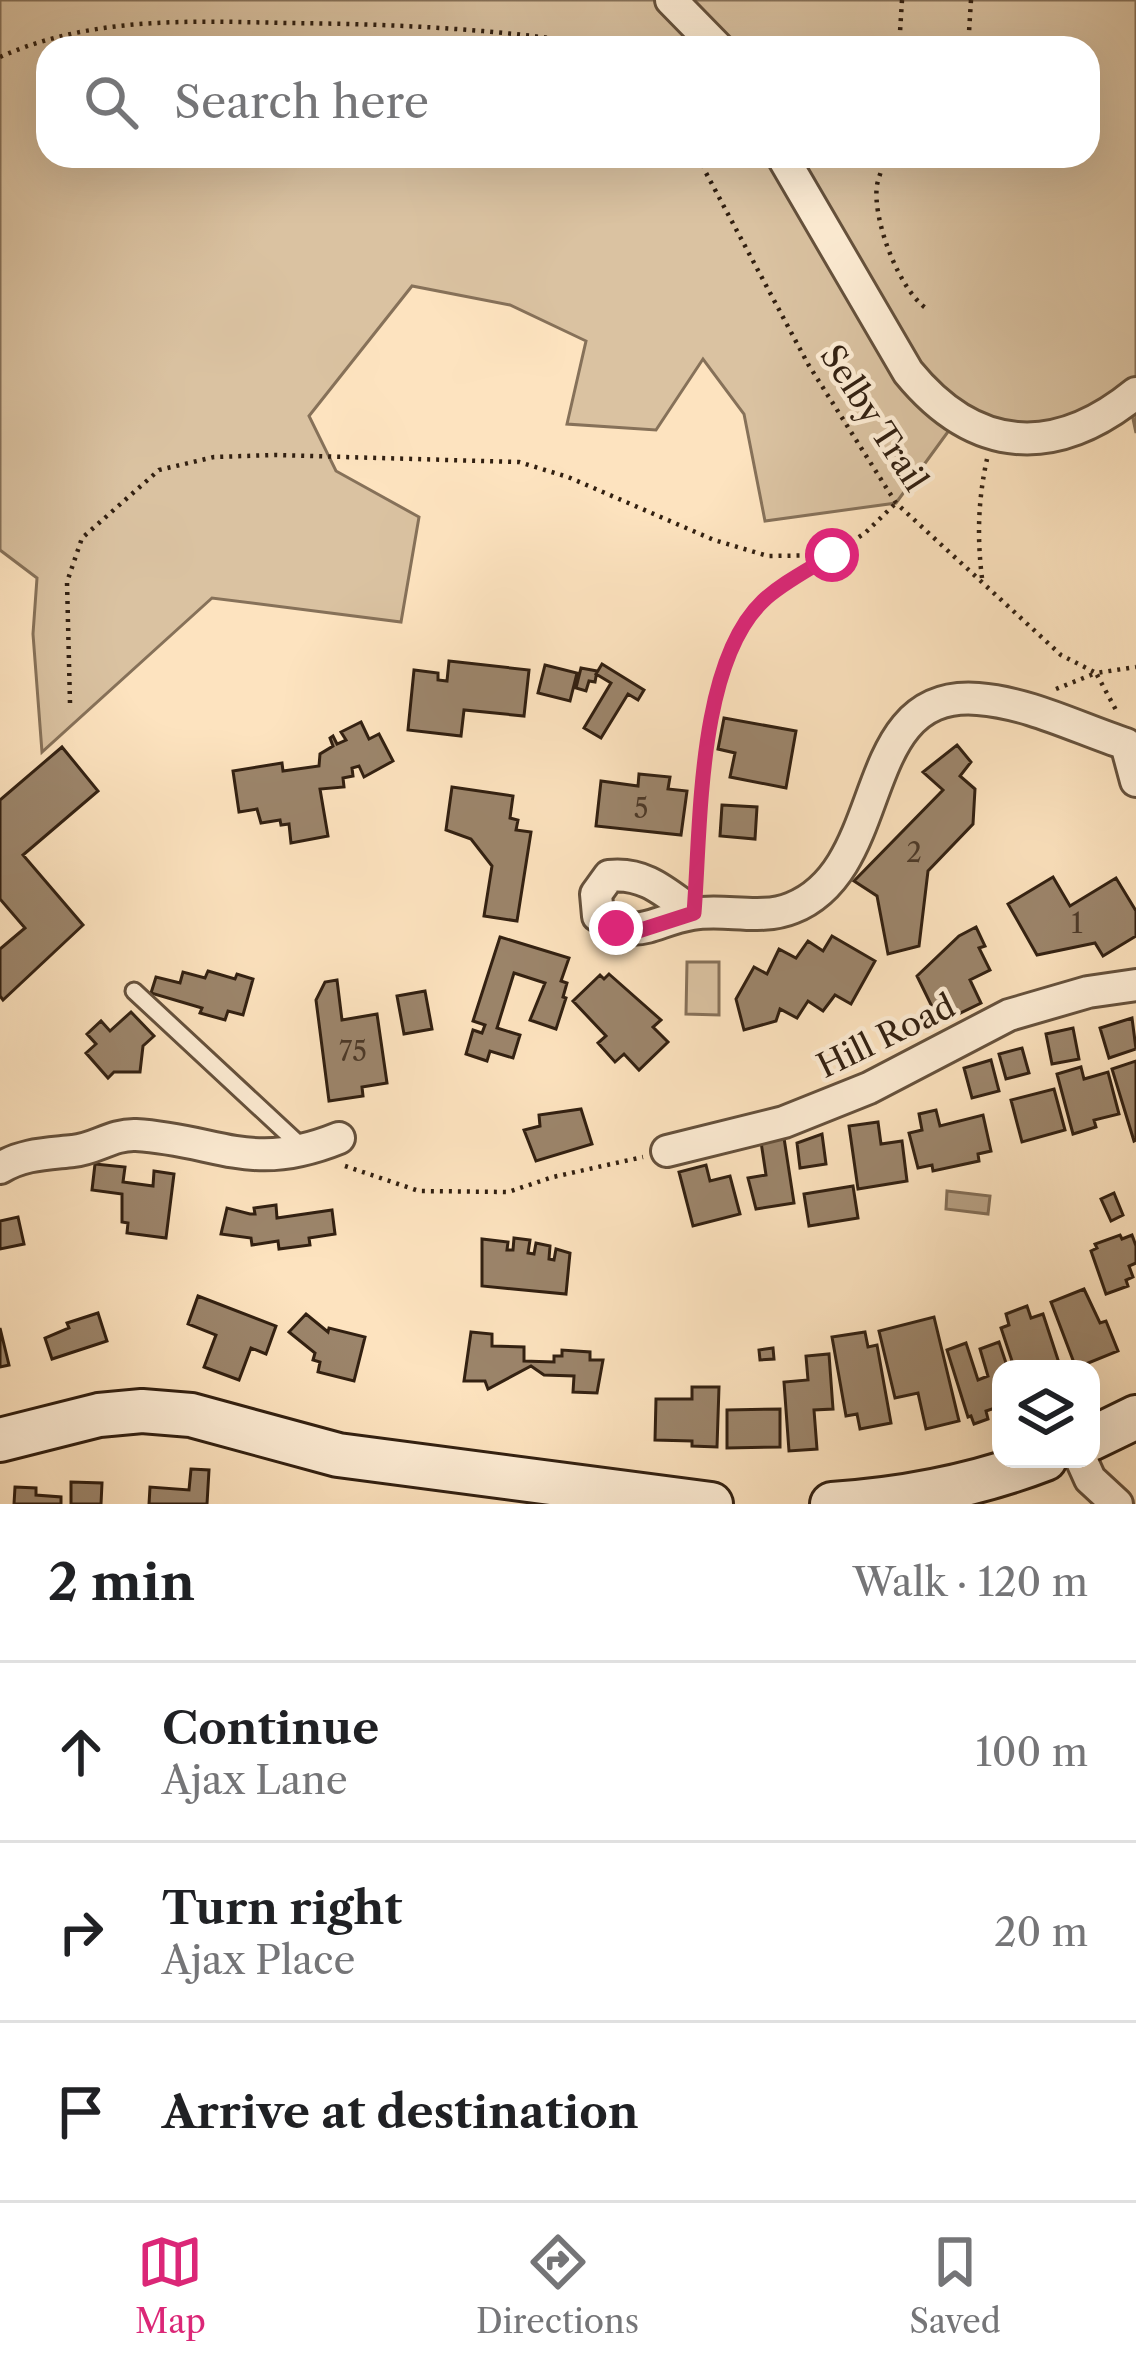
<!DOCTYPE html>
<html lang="en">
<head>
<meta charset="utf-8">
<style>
  body { margin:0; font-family:"Libre Caslon Text",serif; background:#f6f6f6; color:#202124 }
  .controls { position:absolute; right:36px; bottom:36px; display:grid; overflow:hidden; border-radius:24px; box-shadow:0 12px 48px #0002 }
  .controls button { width:108px; height:108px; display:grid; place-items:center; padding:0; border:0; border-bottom:3px solid #e0e0e0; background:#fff; color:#202124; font:60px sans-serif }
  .stop { position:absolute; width:36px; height:36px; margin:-27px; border:9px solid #db2777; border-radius:50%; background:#fff }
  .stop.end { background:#db2777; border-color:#fff; box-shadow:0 3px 12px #0008 }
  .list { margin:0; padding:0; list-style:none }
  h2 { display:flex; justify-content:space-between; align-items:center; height:156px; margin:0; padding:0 48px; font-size:51px }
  h2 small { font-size:39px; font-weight:400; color:#757577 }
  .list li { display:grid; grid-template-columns:78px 1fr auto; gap:36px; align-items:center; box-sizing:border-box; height:180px; padding:0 48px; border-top:3px solid #e0e0e0 }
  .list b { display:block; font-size:45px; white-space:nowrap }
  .list p { margin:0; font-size:39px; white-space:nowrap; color:#757577 }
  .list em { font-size:39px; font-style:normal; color:#757577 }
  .icon { flex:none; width:66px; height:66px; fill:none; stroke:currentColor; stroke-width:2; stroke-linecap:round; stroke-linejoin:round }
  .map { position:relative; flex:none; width:1136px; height:1504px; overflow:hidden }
  .search { position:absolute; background:#fff; box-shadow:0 12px 48px #0002; left:36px; right:36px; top:36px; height:132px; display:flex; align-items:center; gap:30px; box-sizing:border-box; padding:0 42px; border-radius:36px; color:#757577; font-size:45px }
  .sheet { height:696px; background:#fff }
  nav { display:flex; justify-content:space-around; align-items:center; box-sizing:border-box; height:168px; border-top:3px solid #e0e0e0; background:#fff; font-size:33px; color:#757577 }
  nav a { display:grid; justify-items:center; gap:6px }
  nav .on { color:#db2777 }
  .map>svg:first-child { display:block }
</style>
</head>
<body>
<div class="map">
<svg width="1136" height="1504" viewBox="0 0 1136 1504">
  <rect width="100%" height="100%" fill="#fde3bf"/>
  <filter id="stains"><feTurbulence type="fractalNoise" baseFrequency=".00167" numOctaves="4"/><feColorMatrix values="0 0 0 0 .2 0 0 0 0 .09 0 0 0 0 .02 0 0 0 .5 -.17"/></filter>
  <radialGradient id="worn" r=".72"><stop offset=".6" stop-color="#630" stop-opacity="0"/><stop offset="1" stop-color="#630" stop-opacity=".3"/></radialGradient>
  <path fill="#dac2a1" stroke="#867159" stroke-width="3" fill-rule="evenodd" d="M0,0H1136V433L1129,400L1047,439L958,418L896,503L765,521L744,414L703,359L656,430L567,424L586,341L510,305L412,286L309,416L336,471L419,517L401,622L212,598L42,752L33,634L37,578L0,550ZM48,48H1088V156H48Z
    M687,962H719V1015L686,1014Z"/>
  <path fill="#b8a184" stroke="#826d56" stroke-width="3" d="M947,1191L990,1196L988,1214L946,1209Z"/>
  <path fill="#9c856b" stroke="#322011" stroke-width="3" d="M449,661L529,670L524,716L464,710L461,736L408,730L414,670L438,673V680L447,681Z
    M602,664L644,690L638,700L628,694L601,738L584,728L611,683L596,674Z
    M545,665L577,673L570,701L538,693Z
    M581,668L597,671L595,682L589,681L586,691L576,688Z
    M724,718L796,731L786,788L730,777L735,753L718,749Z
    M361,722L369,739L379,734L393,761L364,777L359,766L352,768L353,776L343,778L344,787L320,789L328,836L291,843L289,824L281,825L280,820L261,823L257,809L239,812L233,771L282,763L283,771L319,766L320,754L333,746L330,738L333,736L337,744L346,740L341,732Z
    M957,745L971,762L960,776L975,789L973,824L928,871L919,946L888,954L877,896L854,881L943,790L923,772Z
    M62,747L98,791L23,855L83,925L3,1000L0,996V949L25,928L0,899V800Z
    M639,774L670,777L668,789L687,791L681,835L596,826L601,781L638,786Z
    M452,787L513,796L510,818L518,820L516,830L531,832L517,921L484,916L492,866L471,839L446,830Z
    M722,805L757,807L755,839L720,836Z
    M1053,877L1070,906L1116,878L1136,911V936L1103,956L1095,943L1037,955L1008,904Z
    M976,927L985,946L979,948L990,970L970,980L981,1003L940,1023L917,976L959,936Z
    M832,936L875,961L851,1004L835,995L823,1011L808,1001L797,1018L780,1009L776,1021L744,1030L736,999L754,967L767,974L779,949L796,958L808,941L823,951Z
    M500,937L569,958L561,981L567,983L563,997L566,998L556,1029L530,1020L545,983L514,973L497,1028L520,1035L513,1058L490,1051L487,1061L466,1054L473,1030L482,1033L485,1025L473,1021Z
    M208,971L235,979L237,974L253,979L243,1015L228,1011L225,1020L200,1013L202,1008L151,993L156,977L180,983L183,972L205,978Z
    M609,974L661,1020L653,1027L668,1042L639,1070L624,1054L615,1062L598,1043L606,1036L573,1001L600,975L604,979Z
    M337,980L342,1020L377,1014L387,1083L362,1087L363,1096L329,1101L316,1000L325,982Z
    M425,991L432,1029L404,1034L397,996Z
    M131,1012L154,1036L143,1046L140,1072H114L108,1078L86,1053L96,1044L87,1034L101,1021L110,1031Z
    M1132,1018L1136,1049L1109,1058L1100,1028Z
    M1073,1028L1079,1059L1052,1064L1046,1034Z
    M1022,1048L1029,1073L1006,1079L999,1054Z
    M991,1060L999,1091L972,1098L964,1068Z
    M1136,1061V1140L1134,1141L1112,1069Z
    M1081,1067L1084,1079L1108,1072L1119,1114L1094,1120L1096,1127L1073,1134L1057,1074Z
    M1054,1089L1065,1130L1022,1142L1011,1100Z
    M581,1109L592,1144L536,1161L524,1130L540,1126L539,1115Z
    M936,1110L940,1126L983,1115L991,1151L978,1154L979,1161L933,1171L932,1165L918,1168L909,1133L922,1130L919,1114Z
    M878,1122L881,1144L902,1141L907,1181L858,1189L849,1126Z
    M822,1134L826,1164L800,1168L797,1143Z
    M784,1138L794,1203L756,1209L748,1178L766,1175L761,1142Z
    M95,1164L125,1167L123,1182L153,1186L154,1171L174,1174L166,1238L127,1233L128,1223L122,1222V1194L92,1190Z
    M706,1165L710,1181L730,1176L740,1214L693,1226L679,1172Z
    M853,1186L858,1218L809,1226L804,1194Z
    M1114,1193L1123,1215L1111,1221L1101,1199Z
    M276,1205L277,1218L332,1210L335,1234L309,1238L310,1245L279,1249L278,1241L252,1245L251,1238L221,1234L227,1208L250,1214H255L254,1208Z
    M18,1217L24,1244L0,1249V1221Z
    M1120,1235L1122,1239L1132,1235L1136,1246V1263L1129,1266L1133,1277L1126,1280L1128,1286L1106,1294L1091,1251L1097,1248L1095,1244Z
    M514,1238L530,1240L528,1253L534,1254L536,1243L550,1246L549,1259L554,1260L556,1249L570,1253L566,1294L482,1286V1239L508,1242L507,1250H513Z
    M1084,1289L1100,1323L1106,1321L1118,1351L1076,1368L1051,1302Z
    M198,1296L276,1326L266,1354L251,1348L239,1380L204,1367L216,1335L188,1324Z
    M1027,1306L1031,1318L1043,1314L1061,1369H1031L1029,1362L1014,1367L1001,1328L1009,1325L1006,1314Z
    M98,1313L107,1341L52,1359L45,1338L69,1328L67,1323Z
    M306,1314L328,1332L329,1328L365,1337L354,1381L318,1372L320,1362L313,1360L315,1353L289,1332Z
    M934,1317L959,1421L926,1429L918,1393L895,1398L879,1331Z
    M0,1328L9,1365L0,1367Z
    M471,1332L492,1334V1346L524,1347V1361L554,1362V1356H562V1350L590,1352V1360H603L597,1393L573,1392L574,1376L544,1375L531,1366L488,1389L485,1381H464Z
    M865,1332L868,1347L877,1345L891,1423L860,1429L857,1414L846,1416L832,1337Z
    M999,1342L1008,1369H1001V1406L986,1411L988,1419L974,1424L971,1416L968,1417L947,1350L966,1343L978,1380L988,1376L980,1349Z
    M773,1348L774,1359L760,1360L759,1350Z
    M829,1354L833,1409L814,1410L817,1449L789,1451L784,1382L808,1380L806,1356Z
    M692,1387H719L717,1447L692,1446V1441L655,1440L656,1399H692Z
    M780,1409V1447L727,1448V1410Z
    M191,1469L209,1470L207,1504H149L150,1487L189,1490Z
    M71,1482L102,1483L101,1504H71Z
    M15,1487L36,1488V1495L61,1497V1504H14Z"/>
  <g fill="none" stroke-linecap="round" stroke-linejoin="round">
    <defs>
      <path id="lane" d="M134,991L304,1149"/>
      <path id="street" d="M671,0L718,48
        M782,156L908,372C975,454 1055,459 1136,393
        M694,913C666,893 645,872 609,876L596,894L598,916C640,942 651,921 692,914C724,908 761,921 792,908C893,868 853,689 978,699C1030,703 1077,728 1126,744L1136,781
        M667,1151L784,1122L869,1088L1009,1015L1088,992L1136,985
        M0,1168C23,1154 46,1154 73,1151C96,1149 112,1134 136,1135C219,1140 250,1174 339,1138
        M1081,1459L1090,1479L1117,1504"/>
      <path id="secondary" d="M1091,1439L1136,1417
        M0,1440L99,1415L142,1411L191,1415L338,1455L711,1504
        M832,1504C906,1499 975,1486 1045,1459"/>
    </defs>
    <use href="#lane" stroke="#65513c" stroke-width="21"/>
    <use href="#street" stroke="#65513c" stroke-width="36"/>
    <use href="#secondary" stroke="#322011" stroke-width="48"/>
    <path stroke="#322011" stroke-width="4.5" stroke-dasharray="3 6" stroke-linecap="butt" d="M899,48L902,0
      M968,48L971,0
      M0,57C92,16 190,21 288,23C397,24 508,29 616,48
      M701,156L705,171L808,364L896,503L1061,655L1096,673L1136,667
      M886,156C884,165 879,175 877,185C872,219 899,290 927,309
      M982,578C977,537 978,500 987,459
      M1056,689L1096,673L1116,710
      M70,703L67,582L82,538L159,470L214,457L275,455L519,462L568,477L714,540L768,556L832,555
      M697,877L710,726L733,640L763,601L865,533L896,503
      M345,1166L419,1191L508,1192L553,1177L643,1157"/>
    <use href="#lane" stroke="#feedd5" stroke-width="15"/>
    <use href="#street" stroke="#feedd5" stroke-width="30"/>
    <use href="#secondary" stroke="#feedd5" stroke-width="42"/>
  </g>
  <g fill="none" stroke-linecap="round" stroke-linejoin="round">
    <path stroke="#db2777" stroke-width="15" d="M616,928L638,931L694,913C701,826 697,664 763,601C782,583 810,569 832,555"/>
  </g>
  <g text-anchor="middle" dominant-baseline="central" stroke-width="9" stroke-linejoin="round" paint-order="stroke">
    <g font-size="27" fill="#4c3928">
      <text x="641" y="808">5</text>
      <text x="914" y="852">2</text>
      <text x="1077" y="923">1</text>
      <text x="353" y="1051">75</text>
    </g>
    <g font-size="33" fill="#322011" stroke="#feedd5">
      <text transform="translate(874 418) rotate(57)">Selby Trail</text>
      <text transform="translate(886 1036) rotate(-26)">Hill Road</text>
    </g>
  </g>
  <rect width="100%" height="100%" filter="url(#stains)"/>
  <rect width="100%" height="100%" fill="url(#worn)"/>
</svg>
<div class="controls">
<button><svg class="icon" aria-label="layers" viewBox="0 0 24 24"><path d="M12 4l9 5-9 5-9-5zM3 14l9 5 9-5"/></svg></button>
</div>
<div class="stop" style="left:832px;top:555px"></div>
<div class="stop end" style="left:616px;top:928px"></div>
<div class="search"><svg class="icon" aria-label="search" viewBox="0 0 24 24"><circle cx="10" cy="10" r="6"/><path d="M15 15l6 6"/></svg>Search here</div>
</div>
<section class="sheet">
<h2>2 min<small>Walk · 120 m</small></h2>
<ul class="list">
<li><svg class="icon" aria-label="ahead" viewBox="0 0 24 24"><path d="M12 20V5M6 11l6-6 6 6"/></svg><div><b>Continue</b><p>Ajax Lane</p></div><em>100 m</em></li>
<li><svg class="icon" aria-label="right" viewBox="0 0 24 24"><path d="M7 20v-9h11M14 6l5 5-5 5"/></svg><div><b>Turn right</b><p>Ajax Place</p></div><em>20 m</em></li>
<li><svg class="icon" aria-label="arrive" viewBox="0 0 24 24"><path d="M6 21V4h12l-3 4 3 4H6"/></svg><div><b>Arrive at destination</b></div></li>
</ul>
</section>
<nav>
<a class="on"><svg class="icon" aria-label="map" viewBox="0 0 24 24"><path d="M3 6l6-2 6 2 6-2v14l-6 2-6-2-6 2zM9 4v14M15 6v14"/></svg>Map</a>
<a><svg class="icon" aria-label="directions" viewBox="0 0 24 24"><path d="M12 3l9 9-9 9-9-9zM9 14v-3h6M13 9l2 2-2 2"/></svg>Directions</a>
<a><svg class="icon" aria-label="saved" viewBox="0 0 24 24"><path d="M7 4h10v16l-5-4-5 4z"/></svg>Saved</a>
</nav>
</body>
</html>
